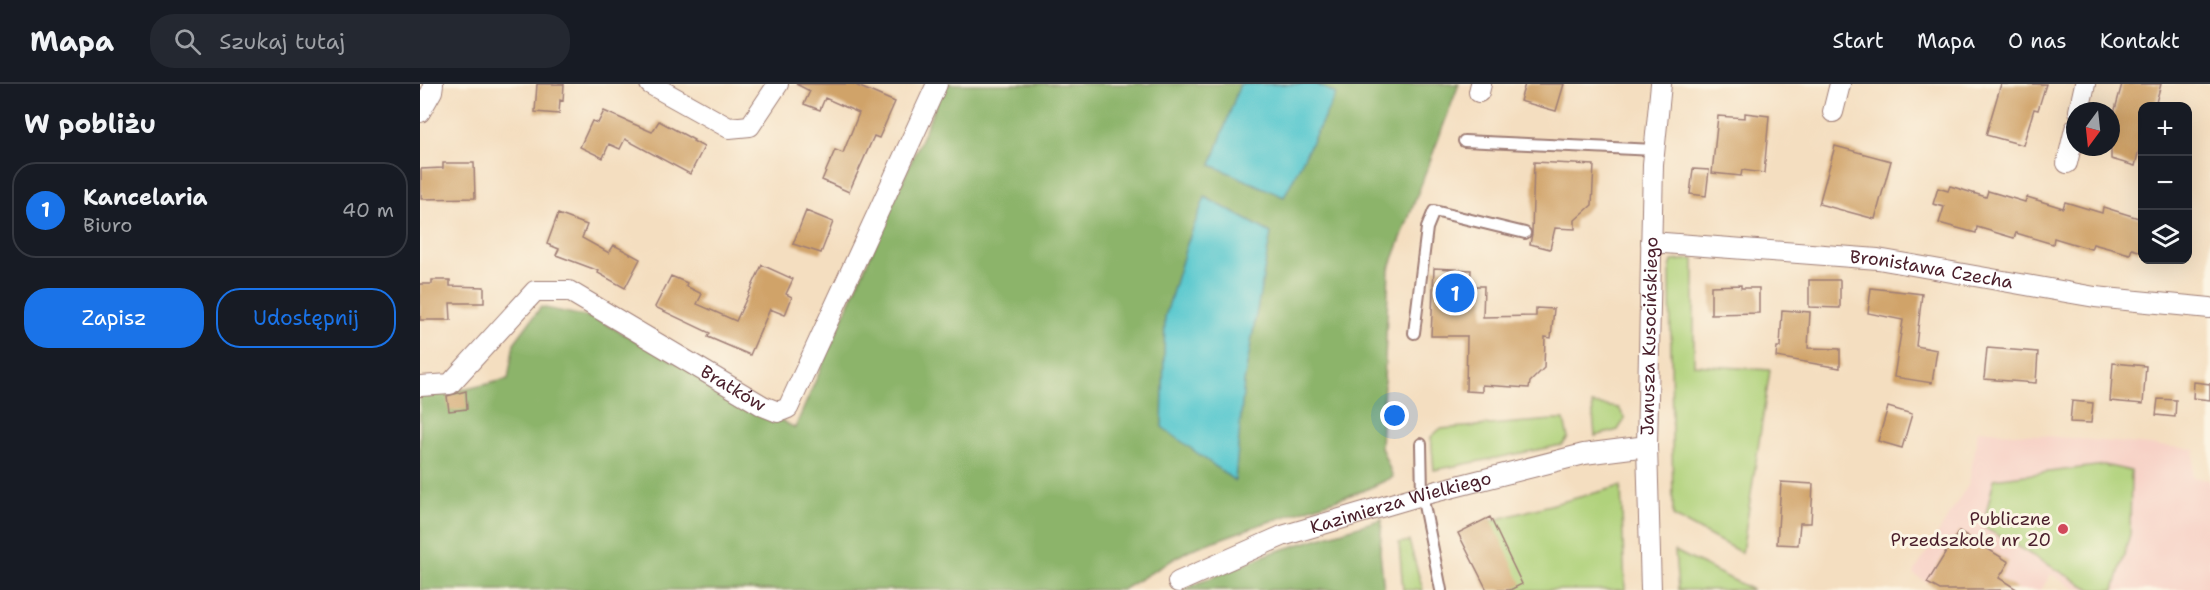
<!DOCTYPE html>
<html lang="pl">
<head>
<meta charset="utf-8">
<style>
  body { margin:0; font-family:"Shantell Sans",sans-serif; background:#242831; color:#f1f3f6 }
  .controls { position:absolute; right:18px; top:18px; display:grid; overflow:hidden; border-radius:12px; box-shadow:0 6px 24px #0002 }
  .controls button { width:54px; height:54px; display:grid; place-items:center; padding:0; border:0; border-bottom:2px solid #363941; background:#171b24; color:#f1f3f6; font:30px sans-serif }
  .compass { position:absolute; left:1646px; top:18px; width:54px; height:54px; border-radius:50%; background:#171b24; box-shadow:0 6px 24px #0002; rotate:195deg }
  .you { position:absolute; left:975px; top:332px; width:21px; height:21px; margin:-15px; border:4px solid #fff; border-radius:50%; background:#1a73e8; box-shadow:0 0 0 9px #1a73e833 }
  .badge { display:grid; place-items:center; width:39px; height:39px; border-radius:50%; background:#1a73e8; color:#fff; font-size:20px; font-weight:700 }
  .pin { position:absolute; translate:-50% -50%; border:3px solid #fff; box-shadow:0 2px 6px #0006 }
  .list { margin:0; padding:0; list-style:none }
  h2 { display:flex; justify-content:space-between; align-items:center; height:78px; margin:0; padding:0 24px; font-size:26px }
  h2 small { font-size:20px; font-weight:400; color:#9ea1a6 }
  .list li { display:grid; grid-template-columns:39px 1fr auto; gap:18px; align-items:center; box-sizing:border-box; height:96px; margin:0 12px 12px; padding:0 12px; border:2px solid #363941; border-radius:24px }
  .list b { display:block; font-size:22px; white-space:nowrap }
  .list p { margin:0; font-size:20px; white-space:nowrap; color:#9ea1a6 }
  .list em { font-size:20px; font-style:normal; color:#9ea1a6 }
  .actions { display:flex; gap:12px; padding:18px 24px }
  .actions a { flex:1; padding:14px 0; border:2px solid #1a73e8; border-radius:24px; text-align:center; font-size:21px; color:#1a73e8 }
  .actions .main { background:#1a73e8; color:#fff }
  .icon { flex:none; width:33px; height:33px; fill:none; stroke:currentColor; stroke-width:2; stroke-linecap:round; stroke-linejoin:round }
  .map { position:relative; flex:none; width:1790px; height:506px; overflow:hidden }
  header { display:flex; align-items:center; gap:36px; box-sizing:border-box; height:84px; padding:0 30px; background:#171b24; border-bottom:2px solid #363941 }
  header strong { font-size:28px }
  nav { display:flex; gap:33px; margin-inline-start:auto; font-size:21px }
  .search { width:420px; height:54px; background:#242831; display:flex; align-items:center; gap:15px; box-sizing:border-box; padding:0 21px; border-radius:24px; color:#9ea1a6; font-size:22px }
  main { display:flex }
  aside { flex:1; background:#171b24 }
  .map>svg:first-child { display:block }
</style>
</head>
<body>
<header>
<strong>Mapa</strong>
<div class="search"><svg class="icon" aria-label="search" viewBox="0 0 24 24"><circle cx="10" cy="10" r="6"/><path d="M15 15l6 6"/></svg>Szukaj tutaj</div>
<nav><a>Start</a><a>Mapa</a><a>O nas</a><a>Kontakt</a></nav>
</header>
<main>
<aside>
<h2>W pobliżu<small></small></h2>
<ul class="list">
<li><span class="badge">1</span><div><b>Kancelaria</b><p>Biuro</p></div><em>40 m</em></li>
</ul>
<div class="actions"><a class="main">Zapisz</a><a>Udostępnij</a></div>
</aside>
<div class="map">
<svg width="1790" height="506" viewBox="0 0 1790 506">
  <rect width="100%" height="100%" fill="#fcf5e5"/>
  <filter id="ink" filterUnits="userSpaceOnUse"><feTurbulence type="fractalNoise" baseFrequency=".0167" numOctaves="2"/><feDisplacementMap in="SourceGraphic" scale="12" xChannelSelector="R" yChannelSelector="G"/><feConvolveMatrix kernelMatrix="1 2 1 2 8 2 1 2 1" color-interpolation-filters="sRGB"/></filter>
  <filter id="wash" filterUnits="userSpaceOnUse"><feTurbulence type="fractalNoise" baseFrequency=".008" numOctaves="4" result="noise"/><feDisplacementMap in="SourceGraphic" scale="24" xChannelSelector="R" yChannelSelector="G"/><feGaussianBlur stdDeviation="1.35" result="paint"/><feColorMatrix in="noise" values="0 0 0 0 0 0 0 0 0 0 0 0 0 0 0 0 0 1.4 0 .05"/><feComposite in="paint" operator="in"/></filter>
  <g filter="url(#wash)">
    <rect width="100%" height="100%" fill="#f4dec0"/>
    <path fill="#f7d1c6" d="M1558,346L1775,365L1772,393L1790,396V506H1658L1631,490L1621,506H1598L1579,494L1571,506H1520L1493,490L1549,399Z"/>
    <path fill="#b0d27b" stroke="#7d7853" stroke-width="1.5" d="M1274,175V281L1350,286L1322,469L1253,432L1250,184L1252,177Z
      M1172,320L1199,324L1205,335L1198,346L1175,352Z
      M1133,336H1144L1148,354L1142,361L1014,386L1011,353L1020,345Z
      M1684,381L1711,387L1710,450L1694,506H1672L1563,443L1574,395Z
      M1201,402L1205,506H1097L1063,439Z
      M989,457L1003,506H983L979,459Z
      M1255,467L1333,506H1258Z"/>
    <path fill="#8cb46b" stroke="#6b6a4b" stroke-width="1.5" d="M525,0H1039L969,186L961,363L973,393L945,406L842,440L769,466L702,506H0V309L47,305L88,295L94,259L121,223L177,235L375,344Z
      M962,435L960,468L964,506H762L851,469Z"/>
    <path fill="#5bc9cf" stroke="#52747d" stroke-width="1.5" d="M820,0H896L916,10L864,113L791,81Z
      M785,113L851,149L824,298L815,397L742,343L745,233L767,160Z"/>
    <g id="blocks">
      <path fill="#d0a369" d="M117,0H144L143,17L140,16L139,30L115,28Z
        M376,0H433L475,18L459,54L454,52L429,108L402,96L415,66L423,69L439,29L405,14L400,26L384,20L390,7Z
        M1105,0H1144L1136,27L1100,17Z
        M1581,0H1626L1618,26L1614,25L1603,61L1566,51Z
        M1702,0H1741L1735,22H1722V53L1715,82L1691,75V40Z
        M184,27L232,48L239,37L274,56L273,57L284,63L270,90L205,55L200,65L189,60L183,74L160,63L172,37L178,39Z
        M1325,29L1349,32L1344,89L1322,86L1321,92L1292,89L1298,32L1325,34Z
        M1415,62L1471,77L1455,135L1399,120Z
        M1114,78L1174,81L1172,121L1155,136V145L1135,144L1130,165L1110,160L1112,150Z
        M23,79H54L55,114L1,115V85L23,84Z
        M1273,85L1289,86L1286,112L1270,110Z
        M1530,102L1566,113L1568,107L1605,118L1607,113L1643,124L1645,118L1682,129L1683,123L1722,135V168L1712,165L1710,170L1673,160L1671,165L1634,154L1633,160L1596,149L1594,154L1557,143L1556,149L1519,139L1524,123L1513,120L1518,104L1528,107Z
        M386,127L413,138L401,169L373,160Z
        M138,130L167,141L162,154L189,169L194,161L220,175L205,204L178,189L179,187L136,171L139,165L127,160Z
        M342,181L373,195L366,210L372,213L365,231L350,225L330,271L288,253L290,249L235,223L251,192L267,199L266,202L282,210L277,220L316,237Z
        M1014,184L1051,186L1050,202H1064L1063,233L1116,232V224L1134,225L1131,254L1125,253L1124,284L1110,298L1109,304L1062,301V308L1046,307L1047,252H1011Z
        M12,196H30V202L64,203V219H30L31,236H0V200H12Z
        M1389,196H1420V224L1389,223Z
        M1321,201V204H1339V229L1291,230V202Z
        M1451,204L1502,210L1496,262L1517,266L1512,299L1474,293L1483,236L1448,229Z
        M1362,226L1390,228L1388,264L1420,265V284L1356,273L1357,263H1360Z
        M1567,264L1618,268L1616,299L1564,295Z
        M1693,279L1726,282L1723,320L1690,317Z
        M1774,298L1790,300V316L1773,314Z
        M46,307L47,325L29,327L27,312Z
        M1738,315L1756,316L1755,333L1736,331Z
        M1652,317L1673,319L1671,339L1650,338Z
        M1468,323L1492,330L1482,364L1458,357Z
        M1361,398L1393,400L1391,439H1380L1378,461L1357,460Z
        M1070,433L1102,500L1090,506H1067L1038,449Z
        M1539,447L1589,478L1579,494L1598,506H1520L1507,499Z"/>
    </g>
  </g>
  <g filter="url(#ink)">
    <use href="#blocks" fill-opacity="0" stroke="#9f7e76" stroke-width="1.5"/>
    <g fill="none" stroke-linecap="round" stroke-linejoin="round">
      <defs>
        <path id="lane" d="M1044,57L1235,66
          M994,249L1007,144L1014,127L1105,149
          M1001,360L1002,411L1021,506"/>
        <g id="street">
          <path d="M230,0L309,44L330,42L358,0"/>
          <path d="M1059,8L1061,0"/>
          <path d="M1659,27L1665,0"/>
          <path d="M0,28L12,7L13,0"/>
          <path d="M1413,28L1420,0"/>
          <path d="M1647,79L1655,45"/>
          <path id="s1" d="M1231,158L1458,175L1675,213L1790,224"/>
          <path id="s2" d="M0,302L30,300L115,207H149L343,322L358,328L368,324L517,0"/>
          <path id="s3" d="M758,498L862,452L1002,411L1164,370L1227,362"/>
          <path id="s4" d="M1231,506L1227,362L1233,80L1241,0"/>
        </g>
      </defs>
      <use href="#lane" stroke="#9f7e76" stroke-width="14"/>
      <use href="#street" stroke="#9f7e76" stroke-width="22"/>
      <use href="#lane" stroke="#fff" stroke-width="10"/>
      <use href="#street" stroke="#fff" stroke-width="20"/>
    </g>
  </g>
  <circle fill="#d1495b" stroke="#fcf5e5" stroke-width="2" cx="1643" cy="445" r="6"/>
  <g text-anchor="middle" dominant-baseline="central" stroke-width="6" stroke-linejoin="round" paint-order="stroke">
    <g font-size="18" fill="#4a1f2b" stroke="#fcf5e5">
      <text stroke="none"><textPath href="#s1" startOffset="282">Bronisława Czecha</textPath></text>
      <text stroke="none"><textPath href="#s4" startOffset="254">Janusza Kusocińskiego</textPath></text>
      <text stroke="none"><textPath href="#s2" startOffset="381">Bratków</textPath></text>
      <text stroke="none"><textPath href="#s3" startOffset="237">Kazimierza Wielkiego</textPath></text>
    </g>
    <g font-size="18" fill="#4a1f2b" stroke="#fcf5e5" text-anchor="end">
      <text x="1631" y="435">Publiczne<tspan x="1631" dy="21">Przedszkole nr 20</tspan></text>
    </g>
  </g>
</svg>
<div class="controls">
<button>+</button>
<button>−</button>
<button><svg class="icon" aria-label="layers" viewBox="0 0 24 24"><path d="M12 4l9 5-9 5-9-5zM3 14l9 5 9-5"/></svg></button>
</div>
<svg class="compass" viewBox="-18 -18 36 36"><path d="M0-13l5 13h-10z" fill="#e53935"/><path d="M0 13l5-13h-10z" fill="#9ea1a6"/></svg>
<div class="you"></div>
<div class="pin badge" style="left:1035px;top:209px">1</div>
</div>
</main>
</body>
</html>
